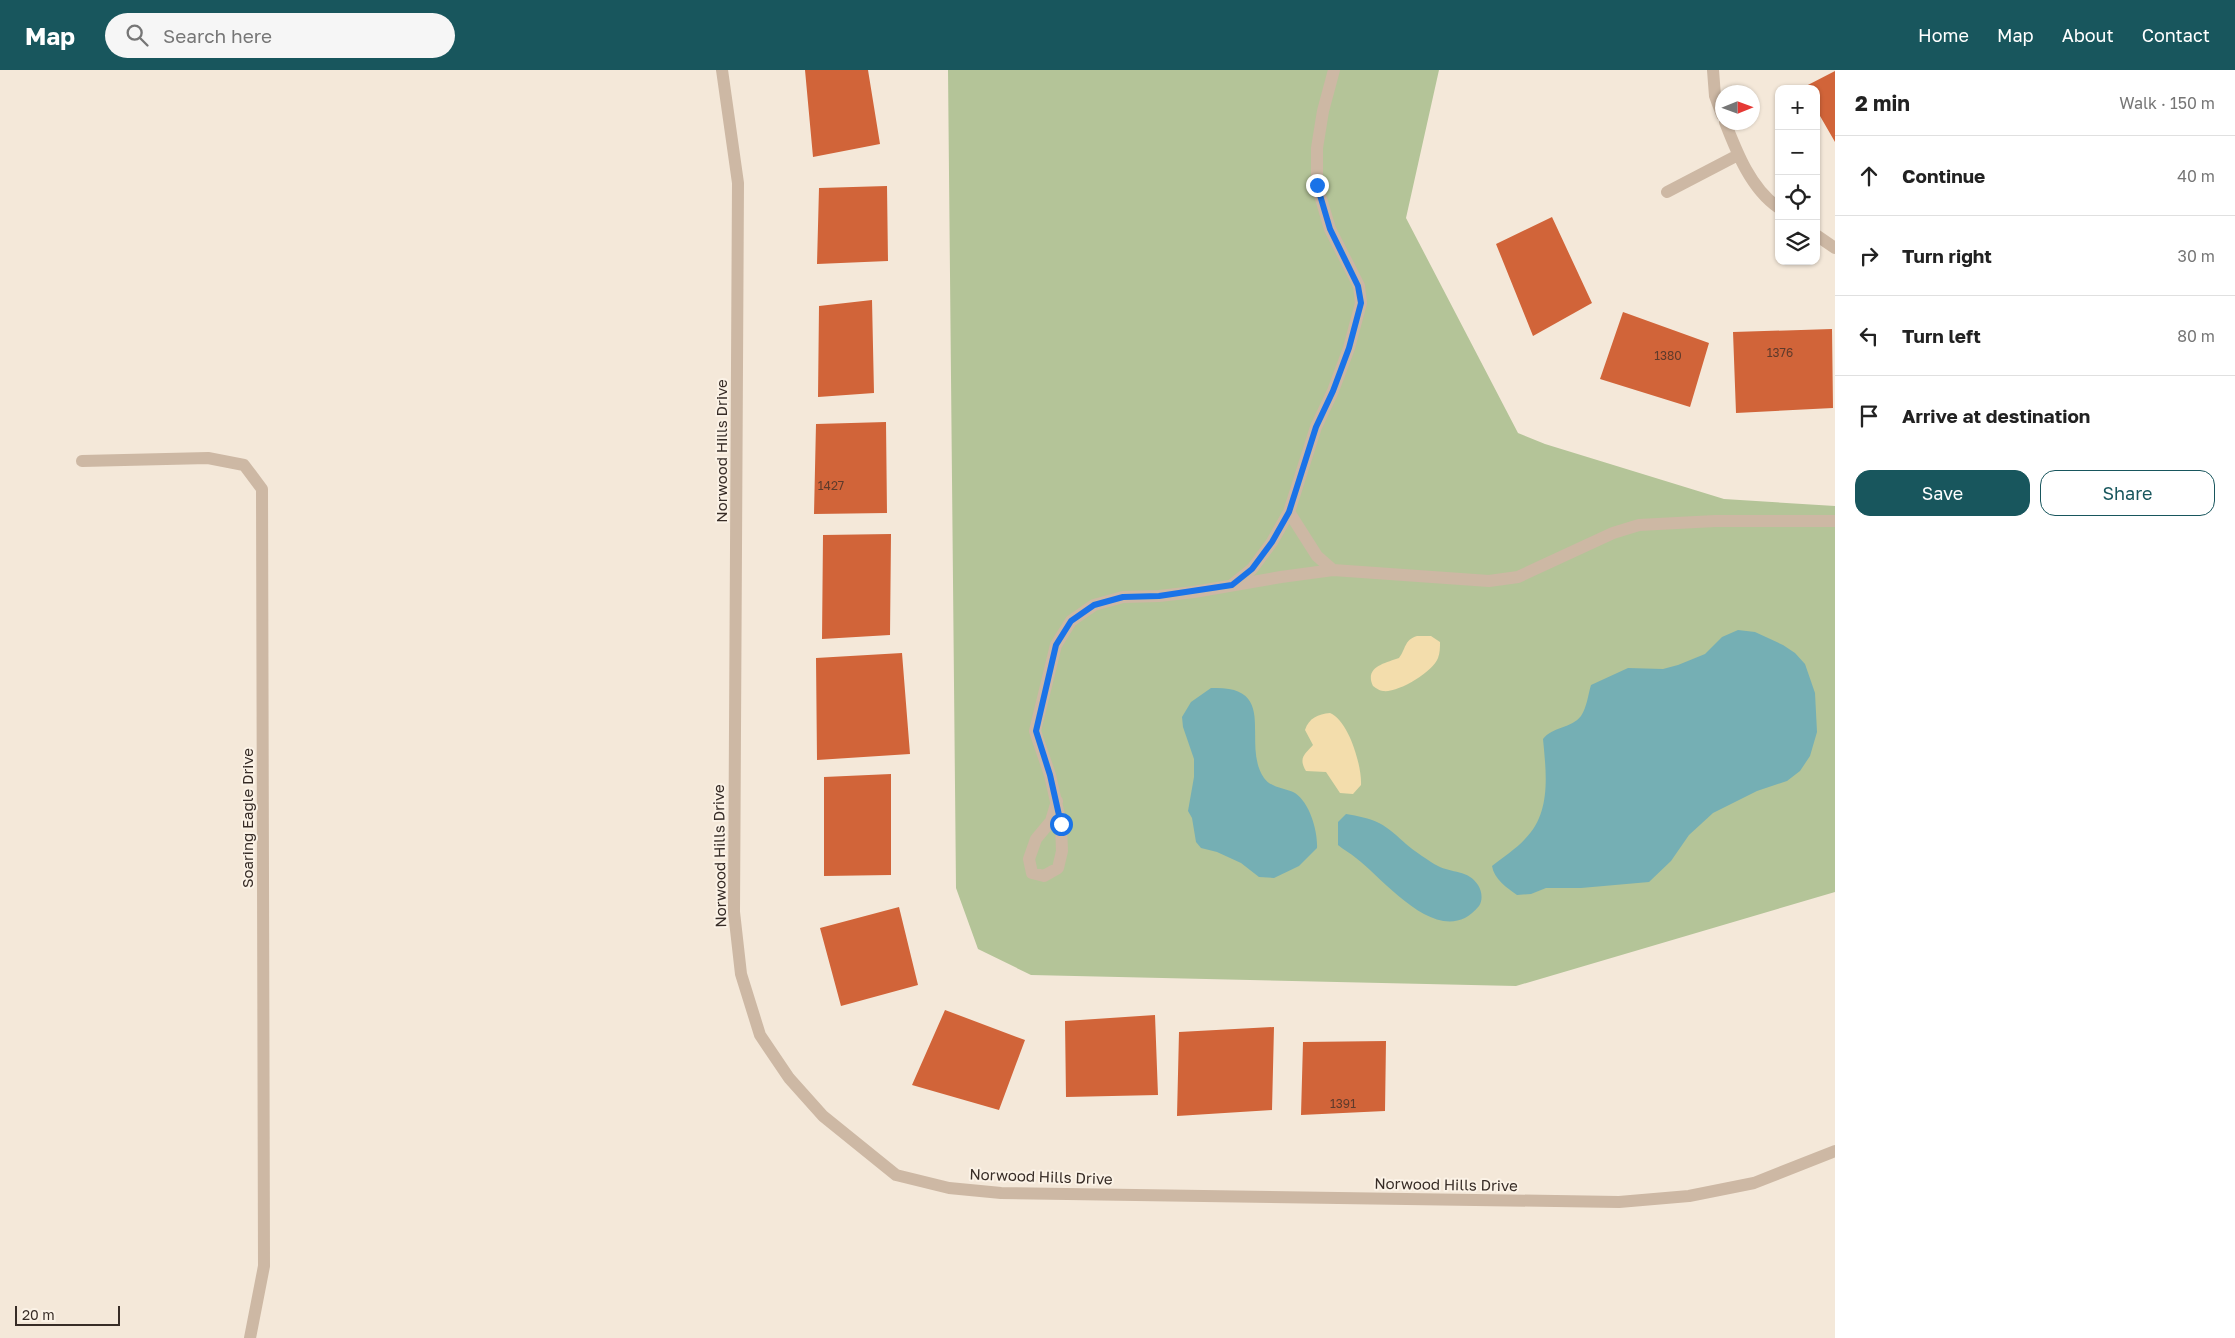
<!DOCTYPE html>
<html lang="en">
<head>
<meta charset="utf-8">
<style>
  body { margin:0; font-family:"Golos Text",sans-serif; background:#f6f6f6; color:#222 }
  .controls { position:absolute; right:15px; top:15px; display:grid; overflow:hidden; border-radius:10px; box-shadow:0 1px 4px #0004 }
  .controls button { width:45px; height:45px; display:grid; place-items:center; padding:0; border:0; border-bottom:1px solid #e0e0e0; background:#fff; color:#222; font:25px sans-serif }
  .compass { position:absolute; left:1715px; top:15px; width:45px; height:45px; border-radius:50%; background:#fff; box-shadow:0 1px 4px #0004; rotate:89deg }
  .scale { position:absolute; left:15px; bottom:12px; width:105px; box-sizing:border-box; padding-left:5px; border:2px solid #372c26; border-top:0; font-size:14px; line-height:18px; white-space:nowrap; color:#372c26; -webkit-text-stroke:4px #fbf2e6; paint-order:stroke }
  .stop { position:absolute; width:15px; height:15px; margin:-11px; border:4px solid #1a73e8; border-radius:50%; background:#fff }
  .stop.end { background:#1a73e8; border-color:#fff; box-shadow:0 1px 5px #0008 }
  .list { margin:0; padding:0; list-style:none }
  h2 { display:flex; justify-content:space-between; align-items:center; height:65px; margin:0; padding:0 20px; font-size:21px }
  h2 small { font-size:16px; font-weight:400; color:#767676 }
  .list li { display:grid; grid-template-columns:32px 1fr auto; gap:15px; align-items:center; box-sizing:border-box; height:80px; padding:0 20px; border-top:1px solid #e0e0e0 }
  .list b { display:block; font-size:19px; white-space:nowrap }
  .list em { font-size:16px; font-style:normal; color:#767676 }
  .actions { display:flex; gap:10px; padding:15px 20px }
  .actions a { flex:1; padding:11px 0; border:1px solid #18565d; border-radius:15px; text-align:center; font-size:18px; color:#18565d }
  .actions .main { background:#18565d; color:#fff }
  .icon { flex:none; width:28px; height:28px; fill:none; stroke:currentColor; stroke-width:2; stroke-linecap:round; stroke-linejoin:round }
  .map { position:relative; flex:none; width:1835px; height:1268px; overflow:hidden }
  header { display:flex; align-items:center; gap:30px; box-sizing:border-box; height:70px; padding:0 25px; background:#18565d; color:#fff }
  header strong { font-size:24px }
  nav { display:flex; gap:28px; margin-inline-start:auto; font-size:18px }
  .search { width:350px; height:45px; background:#f6f6f6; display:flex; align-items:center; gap:12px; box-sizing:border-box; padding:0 18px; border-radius:28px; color:#767676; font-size:19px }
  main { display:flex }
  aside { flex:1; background:#fff }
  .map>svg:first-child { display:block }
</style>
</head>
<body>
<header>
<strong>Map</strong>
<div class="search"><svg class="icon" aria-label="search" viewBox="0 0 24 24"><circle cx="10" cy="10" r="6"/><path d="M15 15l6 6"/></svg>Search here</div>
<nav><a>Home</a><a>Map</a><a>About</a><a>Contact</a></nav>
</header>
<main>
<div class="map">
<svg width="1835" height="1268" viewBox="0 0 1835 1268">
  <rect width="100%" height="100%" fill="#f4e8d9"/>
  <path fill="#b4c498" d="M948,0H1439L1406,148L1518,363L1545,374L1724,429L1835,436V822L1516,916L1031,905L978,879L956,818Z"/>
  <path fill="#f3ddac" d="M1417,566H1431L1440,572C1440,577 1440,583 1438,588C1433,602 1398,623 1383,621C1380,621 1376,618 1373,616C1364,597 1385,593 1399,588C1406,579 1404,570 1417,566Z
    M1330,643C1349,651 1362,696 1361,715L1353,724L1340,723L1326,702L1306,701C1298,688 1305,684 1313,675L1305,660C1309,648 1318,644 1330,643Z"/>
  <path fill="#75afb4" d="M1738,560L1755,562L1783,575L1795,583L1805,594L1815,623L1817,662L1810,686L1800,701L1787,711L1757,721L1713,743L1689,765L1671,791L1649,812L1581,818H1546L1531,824L1517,825C1507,818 1494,809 1492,796C1503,787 1516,779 1525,769C1552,742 1546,702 1543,669C1552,657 1572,658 1581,646C1587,637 1588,625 1591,615L1628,598L1663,599L1678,595L1705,584L1722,567Z
    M1211,618C1281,615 1240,673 1264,708C1271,718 1285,718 1295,723C1310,733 1318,762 1317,778L1299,796L1274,808L1259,807L1241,793L1217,782L1201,778L1196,772L1192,748L1188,741L1194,707V689L1183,657L1182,647L1191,632Z
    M1346,744C1358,746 1369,748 1379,753C1389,758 1398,767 1406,774C1413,780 1430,792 1438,796C1451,803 1469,800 1478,815C1482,821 1483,830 1479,836C1441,883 1385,810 1356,788C1350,783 1344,780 1338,775V752Z"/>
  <path fill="#d16439" d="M805,0H868L880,74L813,87Z
    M1835,1V72L1816,39V19H1805L1804,17Z
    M887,116L888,191L817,194L819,118Z
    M1552,147L1592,233L1533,266L1496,174Z
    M872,230L874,323L818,327L819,236Z
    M1623,242L1709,273L1690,337L1600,309Z
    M1832,259L1833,338L1736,343L1733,262Z
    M886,352L887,443L814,444L816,354Z
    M891,464L890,565L822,569L823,465Z
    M902,583L910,684L817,690L816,588Z
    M891,704V805L824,806V707Z
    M899,837L918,915L841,936L820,858Z
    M945,940L1025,970L999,1040L912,1015Z
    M1155,945L1158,1025L1066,1027L1065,951Z
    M1274,957L1272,1040L1177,1046L1179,962Z
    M1386,971L1385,1041L1301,1045L1303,972Z"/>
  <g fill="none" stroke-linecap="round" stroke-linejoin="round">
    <path stroke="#cdb8a4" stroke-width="12" d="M1289,442L1317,486L1333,500L1489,511L1518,507L1613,463L1639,455L1715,451H1835
      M1232,515L1252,499L1272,472L1289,442L1316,357L1333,321L1349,278L1361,233L1359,216L1330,159L1317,115V78L1323,41L1334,0
      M1057,731L1051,751L1036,769L1029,789L1032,803L1044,806L1058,798L1062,781L1061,754L1050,705L1035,661L1056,575L1071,551L1094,535L1123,527L1159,526L1194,522L1281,507L1333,500"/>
    <path stroke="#cdb8a4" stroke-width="12" d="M722,0L738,113L734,842L741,904L760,965L789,1008L823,1046L896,1105L949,1118L1001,1123L1619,1132L1689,1126L1754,1113L1835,1081
      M1713,0L1715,26L1722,45
      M1725,52C1737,83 1751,119 1779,138
      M1667,122L1738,85
      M1816,165L1835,178
      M82,391L208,388L244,395L262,419L264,1196L250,1268"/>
  </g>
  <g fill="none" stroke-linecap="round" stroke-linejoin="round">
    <path stroke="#1a73e8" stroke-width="6" d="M1061,754L1050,705L1036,661L1056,575L1071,551L1094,535L1123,527L1159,526L1232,515L1252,499L1272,472L1289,442L1316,357L1333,321L1349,278L1361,233L1358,216L1330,159L1317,115"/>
  </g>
  <g text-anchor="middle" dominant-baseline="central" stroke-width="4" stroke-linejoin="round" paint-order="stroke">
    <g font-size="12" fill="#5e3a2b">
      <text x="1780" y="282">1376</text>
      <text x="1668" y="285">1380</text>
      <text x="831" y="415">1427</text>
      <text x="1343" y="1033">1391</text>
    </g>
    <g font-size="15" fill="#372c26" stroke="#fbf2e6">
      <text transform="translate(721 381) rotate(-90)">Norwood Hills Drive</text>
      <text transform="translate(247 748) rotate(-90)">Soaring Eagle Drive</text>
      <text transform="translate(719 786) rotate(-91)">Norwood Hills Drive</text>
      <text transform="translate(1041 1106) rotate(2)">Norwood Hills Drive</text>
      <text transform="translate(1446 1114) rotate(1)">Norwood Hills Drive</text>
    </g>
  </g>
</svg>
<div class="controls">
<button>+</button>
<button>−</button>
<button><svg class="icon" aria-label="locate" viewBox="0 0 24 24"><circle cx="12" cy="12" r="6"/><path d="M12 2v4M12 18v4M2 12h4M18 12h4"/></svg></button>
<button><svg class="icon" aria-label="layers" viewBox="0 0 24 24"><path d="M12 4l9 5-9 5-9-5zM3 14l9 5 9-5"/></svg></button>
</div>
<svg class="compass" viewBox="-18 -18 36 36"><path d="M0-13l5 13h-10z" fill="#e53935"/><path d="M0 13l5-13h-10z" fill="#767676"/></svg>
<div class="scale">20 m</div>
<div class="stop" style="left:1061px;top:754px"></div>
<div class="stop end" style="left:1317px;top:115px"></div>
</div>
<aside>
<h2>2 min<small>Walk · 150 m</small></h2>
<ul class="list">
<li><svg class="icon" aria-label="ahead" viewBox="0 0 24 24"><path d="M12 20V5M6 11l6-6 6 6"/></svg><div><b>Continue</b></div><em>40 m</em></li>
<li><svg class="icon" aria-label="right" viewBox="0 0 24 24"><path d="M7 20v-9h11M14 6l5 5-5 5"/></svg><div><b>Turn right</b></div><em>30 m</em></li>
<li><svg class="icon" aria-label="left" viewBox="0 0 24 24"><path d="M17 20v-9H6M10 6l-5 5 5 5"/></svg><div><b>Turn left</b></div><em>80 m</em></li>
<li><svg class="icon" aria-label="arrive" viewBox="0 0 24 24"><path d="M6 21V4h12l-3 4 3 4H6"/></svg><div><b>Arrive at destination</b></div></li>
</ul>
<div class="actions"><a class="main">Save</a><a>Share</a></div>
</aside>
</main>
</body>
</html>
